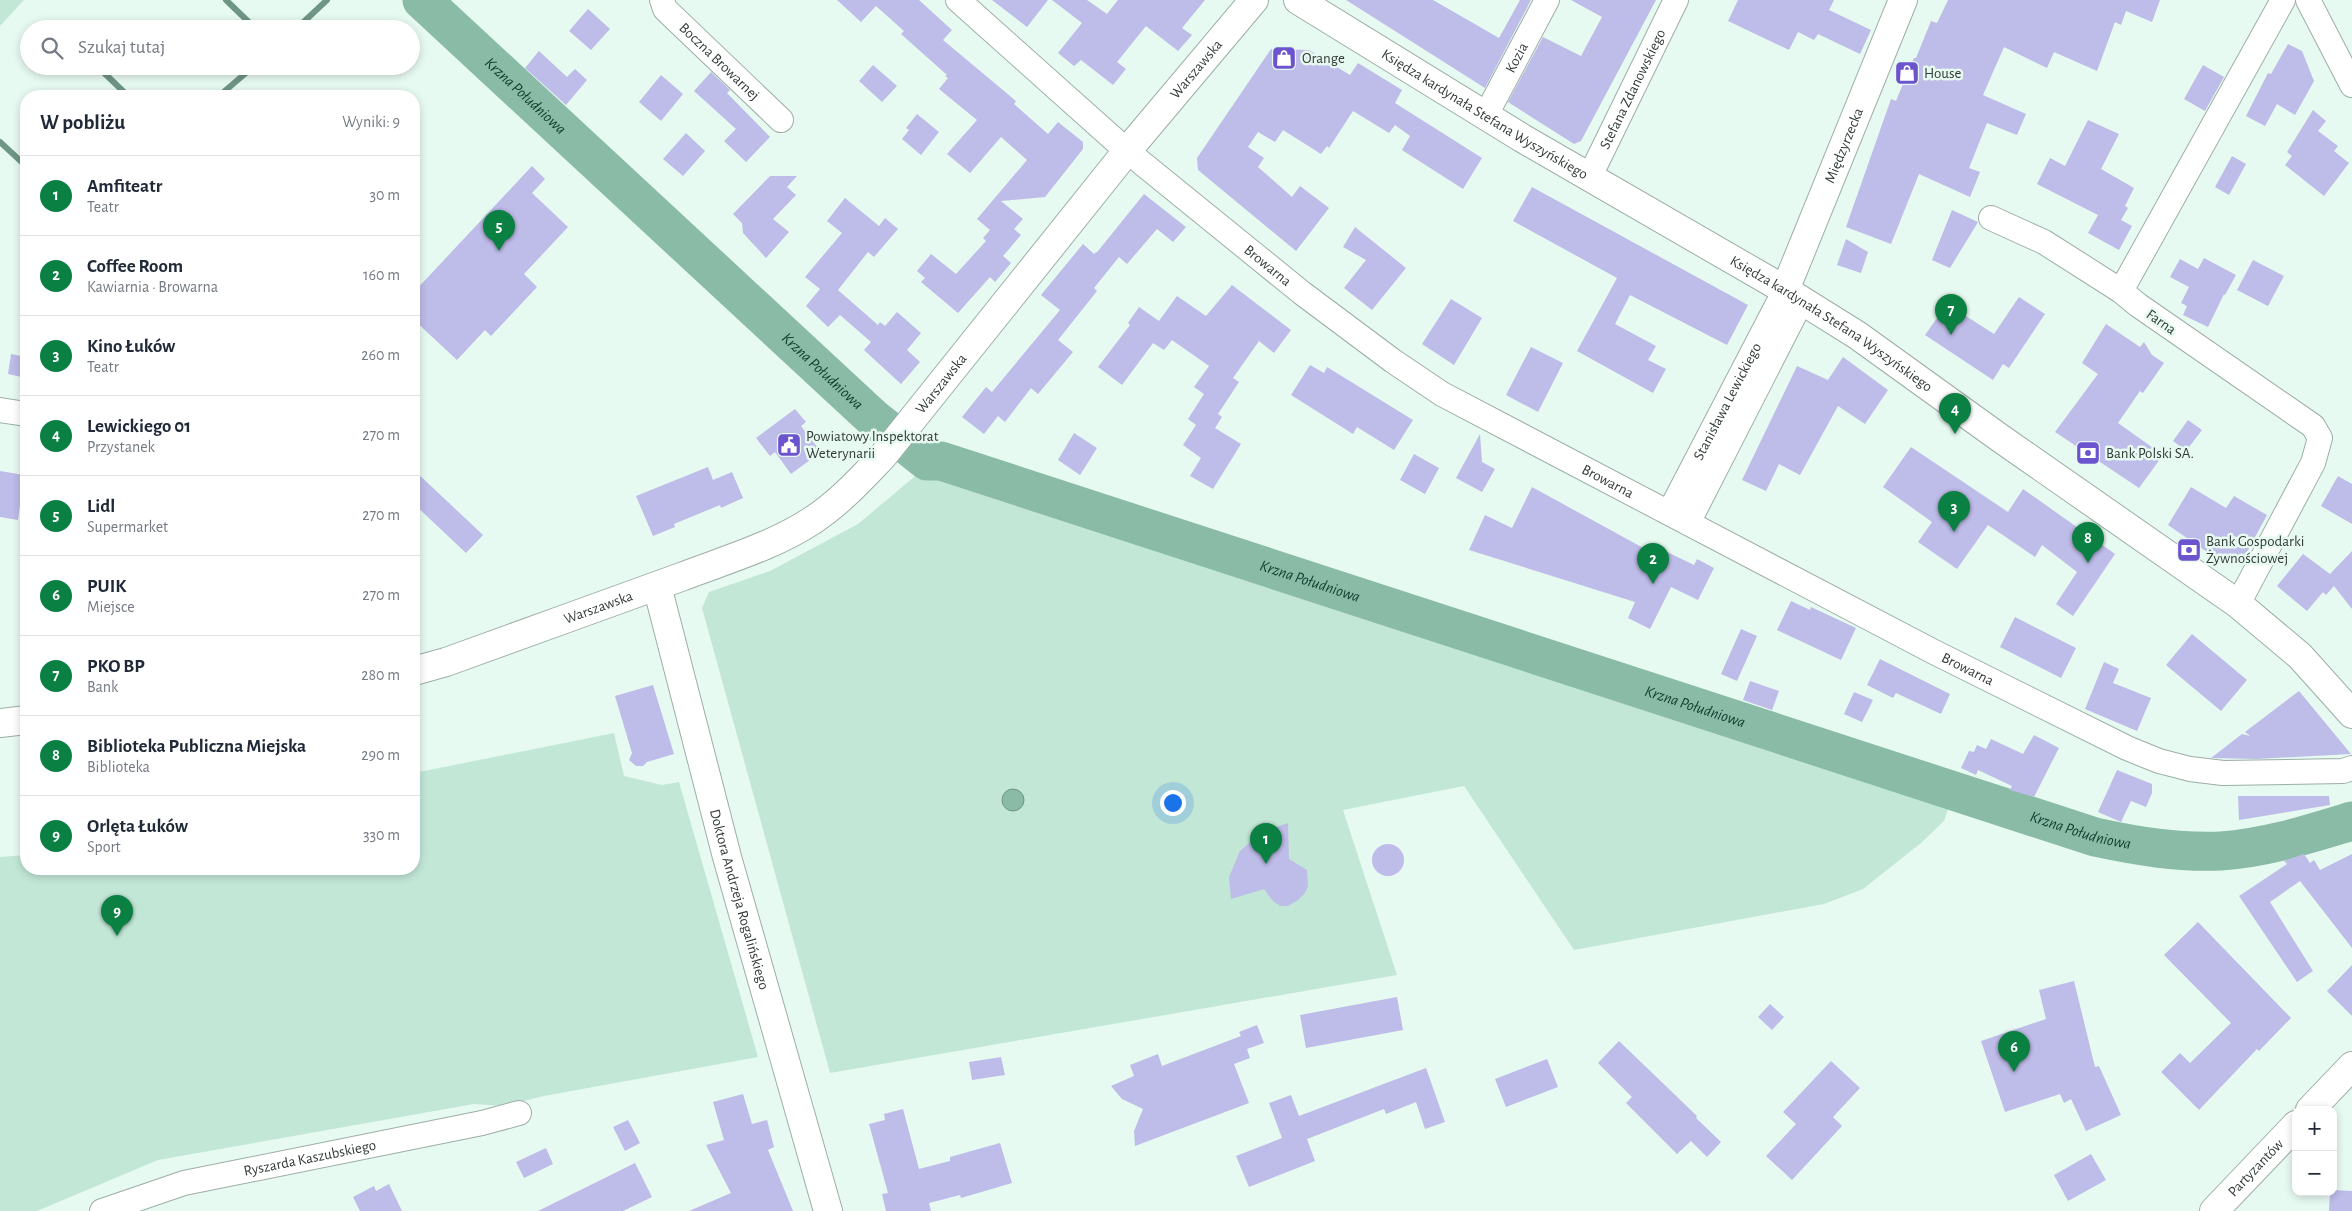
<!DOCTYPE html>
<html lang="pl">
<head>
<meta charset="utf-8">
<style>
  body { margin:0; font-family:"Alegreya Sans",sans-serif; background:#f2f2f3; color:#1f2937 }
  .controls { position:absolute; right:15px; bottom:15px; display:grid; overflow:hidden; border-radius:10px; box-shadow:0 2px 8px #0003 }
  .controls button { width:45px; height:45px; display:grid; place-items:center; padding:0; border:0; border-bottom:1px solid #e0e1e3; background:#fff; color:#1f2937; font:25px sans-serif }
  .you { position:absolute; left:1172px; top:802px; width:18px; height:18px; margin:-12px; border:4px solid #fff; border-radius:50%; background:#1a73e8; box-shadow:0 0 0 8px #1a73e833 }
  .badge { display:grid; place-items:center; width:32px; height:32px; border-radius:50%; background:#0b8043; color:#fff; font-size:16px; font-weight:700 }
  .pin { position:absolute; translate:-50% -41px; filter:drop-shadow(0 1px 2px #0008) }
  .pin::after { content:''; position:absolute; top:26px; width:18px; height:15px; background:inherit; clip-path:polygon(0 0,100% 0,50% 100%) }
  .list { margin:0; padding:0; list-style:none }
  h2 { display:flex; justify-content:space-between; align-items:center; height:65px; margin:0; padding:0 20px; font-size:21px }
  h2 small { font-size:16px; font-weight:400; color:#747a83 }
  .list li { display:grid; grid-template-columns:32px 1fr auto; gap:15px; align-items:center; box-sizing:border-box; height:80px; padding:0 20px; border-top:1px solid #e0e1e3 }
  .list b { display:block; font-size:19px; white-space:nowrap }
  .list p { margin:0; font-size:16px; white-space:nowrap; color:#747a83 }
  .list em { font-size:16px; font-style:normal; color:#747a83 }
  .icon { flex:none; width:28px; height:28px; fill:none; stroke:currentColor; stroke-width:2; stroke-linecap:round; stroke-linejoin:round }
  .map { position:relative; flex:none; width:2352px; height:1211px; overflow:hidden }
  .search { position:absolute; background:#fff; box-shadow:0 2px 8px #0003; left:20px; top:20px; width:400px; height:55px; display:flex; align-items:center; gap:12px; box-sizing:border-box; padding:0 18px; border-radius:28px; color:#747a83; font-size:19px }
  .panel { position:absolute; background:#fff; box-shadow:0 2px 8px #0003; left:20px; top:90px; width:400px; height:785px; border-radius:20px }
  .map>svg:first-child { display:block }
</style>
</head>
<body>
<div class="map">
<svg width="2352" height="1211" viewBox="0 0 2352 1211">
  <rect width="100%" height="100%" fill="#e7faf1"/>
  <path fill="#c2e7d7" d="M0,0H24L0,26Z
    M920,472L1758,737L1951,801L1944,821L1921,843L1863,889L1824,904L1574,950L1464,786L1343,810L1397,975L830,1073L702,608L709,592L770,571L858,524Z
    M614,733L624,776L662,785L679,782L758,1057L544,1096L503,1106L474,1104L158,1160L37,1211H0V857L26,855V869H414V773Z"/>
  <path fill="#89bba6" stroke="#6f9585" d="M1002 800a11 11 0 1 1 22 0a11 11 0 1 1-22 0Z"/>
  <g fill="none" stroke-linecap="round" stroke-linejoin="round">
    <path stroke="#6f9585" stroke-width="6" d="M226,0L256,29
      M37,28L39,29
      M296,29L327,0
      M97,66L128,96
      M219,96L254,66
      M0,142L26,166"/>
    <path stroke="#89bba6" stroke-width="39" id="s1" d="M422,0L873,418L927,461H941L2095,837C2137,846 2178,853 2221,851C2266,848 2309,834 2352,821"/>
  </g>
  <path fill="#bebce8" d="M837,0H919L952,30L943,40L1016,101L1014,104L1048,134L1058,122L1083,142V149L1045,197L1001,201L1023,219L1014,229L1021,235L1003,256L1011,263L995,282L990,277L958,313L921,282L925,278L917,271L931,254L956,274L986,241L983,238L990,230L977,219L1027,160L1001,137L970,173L947,154L977,120L939,89L948,78L945,76L947,75L901,34L904,31L876,6L861,22Z
    M992,0H1048L1027,27Z
    M1052,0H1087L1107,14L1118,0H1205L1182,28L1192,35L1178,51L1146,26L1117,62L1126,69L1113,85L1081,60L1074,66L1058,53L1082,23Z
    M1346,0H1433L1499,38L1520,0H1531L1485,88Z
    M1571,0H1656L1581,141L1574,144L1508,102L1543,37L1581,56L1602,17Z
    M1738,0H1834L1829,10L1871,30L1860,54L1818,34L1814,40L1798,32L1789,50L1728,21Z
    M1948,0H2160L2152,22L2126,11L2121,25L2115,22L2097,71L2054,52L2047,68L2004,47L1983,95L2026,114L2017,135L1987,123L1969,168L1980,172L1970,197L1919,174L1891,244L1846,227L1891,99L1896,101L1905,79L1904,75L1907,73L1914,58H1916L1931,21L1937,23Z
    M588,9L610,29L591,50L569,31Z
    M2288,44L2302,51L2314,81L2295,115L2277,104L2265,126L2246,116L2268,73L2271,74Z
    M1271,49L1309,50L1350,75L1358,63L1402,90L1395,103L1482,158L1463,189L1402,150L1410,136L1395,125L1389,133L1353,111L1329,148L1327,146L1321,154L1283,130L1275,142L1258,132L1248,147L1264,158L1258,167L1292,197L1300,186L1329,208L1296,251L1198,170L1197,158Z
    M539,51L567,77L575,69L587,80L566,105L525,68Z
    M873,65L897,86L882,102L859,81Z
    M2203,65L2224,77L2205,111L2184,99Z
    M711,72L730,90L727,93L770,137L746,162L724,141L736,129L694,91Z
    M661,75L683,94L661,121L639,102Z
    M2313,110L2326,121L2318,131L2338,146L2334,151L2349,163L2324,196L2285,165L2292,156L2287,152Z
    M917,114L939,132L921,155L902,139L909,130L906,128Z
    M2088,120L2119,134L2101,169L2134,188L2125,206L2128,208L2121,220L2132,226L2119,250L2088,233L2098,215L2037,184L2050,158L2065,166Z
    M686,133L705,151L683,176L663,159Z
    M2232,156L2246,164L2229,195L2215,187Z
    M532,166L545,179L532,193L568,227L524,274L537,287L491,336L485,330L457,360L414,320V292Z
    M770,176H797L787,187L796,195L773,219L789,232L766,258L743,233L742,223L733,214Z
    M1532,187L1748,305L1727,345L1630,295L1615,324L1656,346L1648,360L1666,369L1653,393L1577,351L1617,278L1513,221Z
    M1144,194L1186,227L1173,242L1157,229L1127,264L1119,257L1094,288L1097,291L1058,340L1073,352L1038,394L1031,388L1005,422L998,416L984,434L962,417L986,387L992,392L1060,310L1041,295L1083,244L1094,254L1098,251Z
    M845,198L879,226L885,218L898,229L874,257L868,252L838,290L878,325L880,322L885,326L897,312L921,333L907,350L920,362L901,384L864,350L871,342L840,315L828,327L806,306L820,289L805,277L842,233L827,221Z
    M1952,210L1978,222L1950,268L1932,260Z
    M1355,227L1406,268L1372,310L1344,288L1366,260L1343,247Z
    M1846,239L1868,252L1861,273L1837,265Z
    M2204,258L2236,275L2225,295L2224,294L2208,327L2183,315L2187,306L2181,303L2189,287L2170,277L2180,259L2198,269Z
    M2253,260L2284,276L2268,306L2237,290Z
    M1232,285L1291,330L1274,353L1259,341L1233,378L1239,382L1218,414L1222,417L1215,428L1241,444L1213,489L1190,476L1201,458L1183,445L1196,425L1188,419L1204,394L1194,387L1209,366L1172,340L1164,350L1153,343L1122,385L1098,367L1130,325L1128,323L1139,307L1159,321L1177,296L1206,316Z
    M2019,297L2045,314L2009,368L2003,364L1993,380L1925,335L1947,304L1994,334Z
    M1451,299L1482,318L1454,365L1422,344Z
    M2106,324L2140,347L2144,342L2152,355L2164,363L2143,393L2140,391L2118,423L2163,455L2139,488L2055,432L2098,374L2082,363Z
    M1531,347L1563,363L1538,412L1506,395Z
    M11,354L26,357V378L8,374Z
    M1843,357L1888,390L1865,424L1838,406L1800,475L1779,464L1766,491L1742,480L1797,366L1828,380Z
    M1310,365L1324,373L1327,367L1413,420L1394,450L1357,427L1353,434L1291,395Z
    M795,409L806,422L801,426L821,452L791,474L775,452L770,456L756,438Z
    M2188,420L2202,430L2186,451L2173,441Z
    M1074,433L1097,448L1080,475L1058,460Z
    M1480,434L1482,462L1495,469L1482,492L1456,478Z
    M1911,447L2008,512L2023,489L2115,554L2073,616L2056,604L2077,572L2042,545L2035,557L1988,525L1957,569L1918,542L1932,522L1883,487Z
    M1414,454L1439,468L1425,494L1400,480Z
    M708,467L713,480L732,472L743,498L721,508L720,505L674,524L675,527L653,536L636,496Z
    M414,470L483,535L466,553L414,504Z
    M0,471L24,475L18,520L0,517Z
    M2338,476L2352,484V524L2321,506Z
    M1532,487L1658,556L1661,549L1694,565L1697,559L1714,568L1698,600L1671,587L1650,629L1628,618L1635,602L1469,550L1485,515L1512,528Z
    M2191,487L2226,508L2234,496L2267,515L2245,556L2241,559L2228,557L2223,563L2168,525Z
    M2352,551V609L2334,586L2326,595L2323,592L2307,611L2277,586L2303,554L2330,574Z
    M1791,601L1810,610L1811,607L1856,628L1841,660L1777,630Z
    M2015,617L2076,648L2061,678L2000,647Z
    M1741,629L1757,636L1737,681L1721,674Z
    M2192,634L2247,680L2221,711L2166,665Z
    M1880,659L1950,694L1941,714L1896,693L1893,698L1867,685Z
    M2104,662L2119,669L2113,683L2151,698L2137,731L2085,709Z
    M1750,681L1779,691L1772,710L1743,700Z
    M653,685L674,754L647,762L643,766H636L629,760L632,753L615,696Z
    M2299,691L2351,754L2257,759L2211,758L2242,734L2250,736L2245,732Z
    M1854,692L1873,700L1862,722L1844,714Z
    M2034,735L2059,748L2034,797L2010,790L2012,786L1978,770L1976,775L1961,768L1969,751L1974,752L1977,745L1986,749L1991,739L2023,754Z
    M2117,770L2152,784V793L2146,807L2131,801L2121,822L2098,812Z
    M2238,796H2329L2330,805L2239,820Z
    M1288,823L1289,859L1307,870L1308,887L1304,894L1298,900L1288,906H1280L1273,901L1264,889L1231,899L1229,877L1240,851L1262,832Z
    M1372 860a16 16 0 1 1 32 0a16 16 0 1 1-32 0Z
    M2304,854L2310,863L2314,860L2320,870L2352,854V948L2300,881L2270,902L2313,971L2297,982L2239,896L2287,864L2284,861Z
    M2198,922L2291,1018L2259,1051L2257,1049L2199,1110L2161,1072L2180,1053L2190,1063L2231,1023L2164,955Z
    M2352,965V1016L2327,991Z
    M2074,981L2095,1067L2099,1066L2121,1115L2086,1131L2071,1099L2064,1103L2060,1094L2005,1112L1981,1041L2046,1019L2039,990Z
    M1397,997L1403,1030L1306,1048L1300,1015Z
    M1770,1004L1784,1017L1772,1030L1758,1017Z
    M1257,1025L1264,1043L1247,1049L1250,1058L1234,1064L1249,1103L1135,1146L1134,1131L1143,1109L1122,1099L1111,1086L1134,1076L1130,1065L1158,1054L1162,1066L1241,1036L1239,1032Z
    M1619,1041L1697,1116L1696,1118L1721,1142L1707,1157L1691,1141L1677,1154L1626,1103L1632,1097L1598,1063Z
    M1001,1057L1005,1075L972,1080L969,1062Z
    M1547,1059L1558,1087L1506,1107L1495,1079Z
    M1831,1061L1860,1088L1833,1117L1842,1126L1792,1180L1766,1156L1796,1124L1783,1112Z
    M1426,1068L1445,1122L1425,1129L1416,1102L1386,1114L1384,1109L1307,1139L1315,1161L1249,1187L1236,1156L1282,1138L1269,1103L1291,1095L1299,1116Z
    M743,1094L752,1124L767,1120L774,1147L768,1150L793,1211H689L731,1193L706,1145L724,1140L713,1102Z
    M903,1109L919,1169L950,1161V1157L1000,1143L1012,1183L961,1198L960,1195L929,1203L931,1211H886L882,1194L888,1193L869,1124L885,1120L884,1114Z
    M628,1120L640,1143L625,1151L613,1127Z
    M546,1148L553,1164L524,1178L516,1162Z
    M2091,1154L2106,1180L2068,1201L2054,1175Z
    M635,1163L652,1197L623,1211H538Z
    M389,1184L402,1211H360L353,1197L374,1186L376,1191Z
    M2333,1190L2352,1191V1211H2329L2330,1192Z"/>
  <g fill="none" stroke-linecap="round" stroke-linejoin="round">
    <defs>
      <g id="street">
        <path id="s2" d="M662,0L665,9L781,120"/>
        <path id="s3" d="M958,0L1127,151L1302,293L1393,361L1442,394L1934,652L2127,748L2159,761L2190,769L2223,773L2343,771L2352,768"/>
        <path d="M2308,0L2352,85"/>
        <path id="s4" d="M1486,115L1547,0"/>
        <path id="s5" d="M1589,178L1676,0"/>
        <path d="M1991,218L2044,242L2121,291"/>
        <path d="M0,410L26,414"/>
        <path id="s6" d="M1669,513L1785,290"/>
        <path d="M1688,523L1802,300"/>
        <path d="M2238,604L2313,463L2320,438L2313,426L2138,305L2121,291L2283,0"/>
        <path id="s7" d="M102,1211L184,1183L482,1123L519,1113"/>
      </g>
      <g id="secondary">
        <path id="s8" d="M1298,0L1522,138L1785,290L1857,335L2000,438L2238,604L2300,656L2352,714"/>
        <path id="s9" d="M1785,290L1903,0"/>
        <path id="s10" d="M657,586L727,857L828,1211"/>
        <path id="s11" d="M414,671L446,662C524,633 603,606 681,577C725,560 774,546 813,520C840,502 861,479 883,456L1127,151L1254,0"/>
        <path d="M0,723L26,720"/>
        <path d="M2310,1110L2352,1066"/>
        <path id="s12" d="M2214,1211L2296,1125"/>
      </g>
    </defs>
    <use href="#street" stroke="#9caea6" stroke-width="26"/>
    <use href="#secondary" stroke="#9caea6" stroke-width="30"/>
    <use href="#street" stroke="#fff" stroke-width="24"/>
    <use href="#secondary" stroke="#fff" stroke-width="28"/>
  </g>
  <defs>
    <symbol id="shop-square" viewBox="-11 -11 22 22"><rect x="-9" y="-9" width="18" height="18" rx="4" fill="#6b54ce" stroke="#e7faf1"/><path d="M-5-2.5h2.3a2.7 3.5 0 0 1 5.4 0H5L5.5 6h-11ZM-1.5-2.5h3a1.5 2.3 0 0 0-3 0Z" fill="#fff"/></symbol>
    <symbol id="civic-square" viewBox="-11 -11 22 22"><rect x="-9" y="-9" width="18" height="18" rx="4" fill="#6b54ce" stroke="#e7faf1"/><path d="M-.6-6.5H3V-4.5H.6V-3L4-1V1h2V6H-6V1h2V-1L-.6-3ZM-1.2 2.5V6h2.4V2.5Z" fill="#fff"/></symbol>
    <symbol id="bank-square" viewBox="-11 -11 22 22"><rect x="-9" y="-9" width="18" height="18" rx="4" fill="#6b54ce" stroke="#e7faf1"/><path d="M-6-4H6V4H-6ZM0-2.3a2.3 2.3 0 1 0 0 4.6a2.3 2.3 0 1 0 0-4.6Z" fill="#fff"/></symbol>
  </defs>
  <g fill-rule="evenodd">
    <use href="#shop-square" x="1270" y="44" width="28" height="28"/>
    <use href="#shop-square" x="1893" y="59" width="28" height="28"/>
    <use href="#civic-square" x="775" y="431" width="28" height="28"/>
    <use href="#bank-square" x="2074" y="439" width="28" height="28"/>
    <use href="#bank-square" x="2175" y="536" width="28" height="28"/>
  </g>
  <g text-anchor="middle" dominant-baseline="central" stroke-width="5" stroke-linejoin="round" paint-order="stroke">
    <g font-size="15" fill="#333b37" stroke="#e7faf1" text-anchor="start">
      <text x="1302" y="58">Orange</text>
      <text x="1924" y="73">House</text>
      <text x="806" y="436">Powiatowy Inspektorat<tspan x="806" dy="17">Weterynarii</tspan></text>
      <text x="2106" y="453">Bank Polski SA.</text>
      <text x="2206" y="541">Bank Gospodarki<tspan x="2206" dy="17">Żywnościowej</tspan></text>
    </g>
    <g font-size="15" fill="#333b37" stroke="#e7faf1">
      <text stroke="none"><textPath href="#s4" startOffset="65">Kozia</textPath></text>
      <text stroke="none"><textPath href="#s2" startOffset="85">Boczna Browarnej</textPath></text>
      <text stroke="none"><textPath href="#s11" startOffset="1020">Warszawska</textPath></text>
      <text stroke="none"><textPath href="#s5" startOffset="99">Stefana Zdanowskiego</textPath></text>
      <text stroke="none"><textPath href="#s8" startOffset="219">Księdza kardynała Stefana Wyszyńskiego</textPath></text>
      <text stroke="none"><textPath href="#s9" startOffset="156">Międzyrzecka</textPath></text>
      <text stroke="none"><textPath href="#s3" startOffset="408">Browarna</textPath></text>
      <text transform="translate(2161 322) rotate(35)">Farna</text>
      <text stroke="none"><textPath href="#s8" startOffset="624">Księdza kardynała Stefana Wyszyńskiego</textPath></text>
      <text stroke="none"><textPath href="#s11" startOffset="615">Warszawska</textPath></text>
      <text stroke="none"><textPath href="#s6" startOffset="126">Stanisława Lewickiego</textPath></text>
      <text stroke="none"><textPath href="#s3" startOffset="812">Browarna</textPath></text>
      <text stroke="none"><textPath href="#s11" startOffset="195">Warszawska</textPath></text>
      <text stroke="none"><textPath href="#s3" startOffset="1218">Browarna</textPath></text>
      <text stroke="none"><textPath href="#s10" startOffset="324">Doktora Andrzeja Rogalińskiego</textPath></text>
      <text stroke="none"><textPath href="#s7" startOffset="215">Ryszarda Kaszubskiego</textPath></text>
      <text stroke="none"><textPath href="#s12" startOffset="60">Partyzantów</textPath></text>
    </g>
    <g font-size="16" font-style="italic" fill="#123e2f" stroke="#e7faf1">
      <text stroke="none"><textPath href="#s1" startOffset="141">Krzna Południowa</textPath></text>
      <text stroke="none"><textPath href="#s1" startOffset="546">Krzna Południowa</textPath></text>
      <text stroke="none"><textPath href="#s1" startOffset="1086">Krzna Południowa</textPath></text>
      <text stroke="none"><textPath href="#s1" startOffset="1491">Krzna Południowa</textPath></text>
      <text stroke="none"><textPath href="#s1" startOffset="1896">Krzna Południowa</textPath></text>
    </g>
  </g>
</svg>
<div class="controls">
<button>+</button>
<button>−</button>
</div>
<div class="you"></div>
<div class="pin badge" style="left:1266px;top:864px">1</div>
<div class="pin badge" style="left:1653px;top:584px">2</div>
<div class="pin badge" style="left:1954px;top:532px">3</div>
<div class="pin badge" style="left:1955px;top:434px">4</div>
<div class="pin badge" style="left:499px;top:251px">5</div>
<div class="pin badge" style="left:2014px;top:1072px">6</div>
<div class="pin badge" style="left:1951px;top:335px">7</div>
<div class="pin badge" style="left:2088px;top:563px">8</div>
<div class="pin badge" style="left:117px;top:936px">9</div>
<div class="search"><svg class="icon" aria-label="search" viewBox="0 0 24 24"><circle cx="10" cy="10" r="6"/><path d="M15 15l6 6"/></svg>Szukaj tutaj</div>
<section class="panel">
<h2>W pobliżu<small>Wyniki: 9</small></h2>
<ul class="list">
<li><span class="badge">1</span><div><b>Amfiteatr</b><p>Teatr</p></div><em>30 m</em></li>
<li><span class="badge">2</span><div><b>Coffee Room</b><p>Kawiarnia · Browarna</p></div><em>160 m</em></li>
<li><span class="badge">3</span><div><b>Kino Łuków</b><p>Teatr</p></div><em>260 m</em></li>
<li><span class="badge">4</span><div><b>Lewickiego 01</b><p>Przystanek</p></div><em>270 m</em></li>
<li><span class="badge">5</span><div><b>Lidl</b><p>Supermarket</p></div><em>270 m</em></li>
<li><span class="badge">6</span><div><b>PUIK</b><p>Miejsce</p></div><em>270 m</em></li>
<li><span class="badge">7</span><div><b>PKO BP</b><p>Bank</p></div><em>280 m</em></li>
<li><span class="badge">8</span><div><b>Biblioteka Publiczna Miejska</b><p>Biblioteka</p></div><em>290 m</em></li>
<li><span class="badge">9</span><div><b>Orlęta Łuków</b><p>Sport</p></div><em>330 m</em></li>
</ul>
</section>
</div>
</body>
</html>
